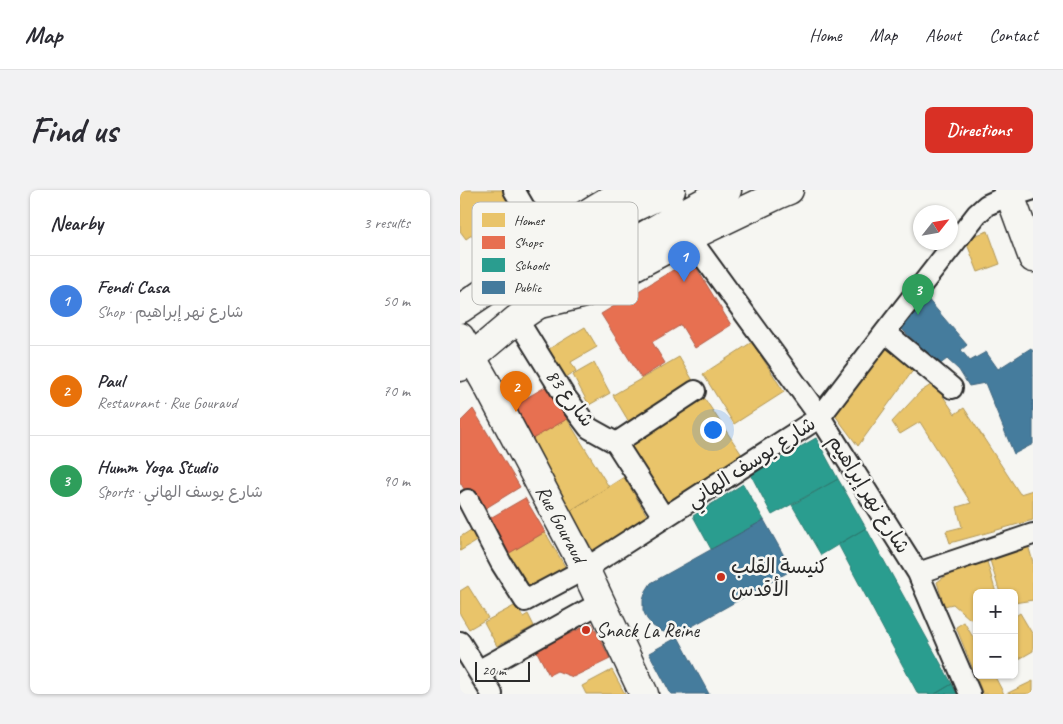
<!DOCTYPE html>
<html lang="en">
<head>
<meta charset="utf-8">
<style>
  body { margin:0; font-family:Caveat,"Playpen Sans Arabic",sans-serif; background:#f2f2f3; color:#2b2b33 }
  .controls { position:absolute; right:15px; bottom:15px; display:grid; overflow:hidden; border-radius:8px; box-shadow:0 1px 4px #0004 }
  .controls button { width:45px; height:45px; display:grid; place-items:center; padding:0; border:0; border-bottom:1px solid #e1e1e2; background:#fff; color:#2b2b33; font:25px sans-serif }
  .compass { position:absolute; left:453px; top:15px; width:45px; height:45px; border-radius:50%; background:#fff; box-shadow:0 1px 4px #0004; rotate:59deg }
  .scale { position:absolute; left:15px; bottom:12px; width:55px; box-sizing:border-box; padding-left:5px; border:2px solid #2b2b2b; border-top:0; font-size:14px; line-height:18px; white-space:nowrap; color:#2b2b2b; -webkit-text-stroke:4px #f6f6f2; paint-order:stroke }
  .you { position:absolute; left:252px; top:239px; width:18px; height:18px; margin:-12px; border:4px solid #fff; border-radius:50%; background:#1a73e8; box-shadow:0 0 0 8px #1a73e833 }
  .badge { display:grid; place-items:center; width:32px; height:32px; border-radius:50%; background:#d93025; color:#fff; font-size:16px; font-weight:700 }
  .pin { position:absolute; translate:-50% -41px; filter:drop-shadow(0 1px 2px #0008) }
  .pin::after { content:''; position:absolute; top:26px; width:18px; height:15px; background:inherit; clip-path:polygon(0 0,100% 0,50% 100%) }
  .list { margin:0; padding:0; list-style:none }
  h2 { display:flex; justify-content:space-between; align-items:center; height:65px; margin:0; padding:0 20px; font-size:21px }
  h2 small { font-size:16px; font-weight:400; color:#7c7c81 }
  .list li { display:grid; grid-template-columns:32px 1fr auto; gap:15px; align-items:center; box-sizing:border-box; height:90px; padding:0 20px; border-top:1px solid #e1e1e2 }
  .list b { display:block; font-size:19px; white-space:nowrap }
  .list p { margin:0; font-size:16px; white-space:nowrap; color:#7c7c81 }
  .list em { font-size:16px; font-style:normal; color:#7c7c81 }
  .map { position:relative; flex:none; width:573px; height:504px; overflow:hidden; border-radius:8px }
  header { display:flex; align-items:center; gap:30px; box-sizing:border-box; height:70px; padding:0 25px; background:#fff; border-bottom:1px solid #e1e1e2 }
  header strong { font-size:24px }
  nav { display:flex; gap:28px; margin-inline-start:auto; font-size:18px }
  .intro { display:flex; align-items:center; justify-content:space-between; box-sizing:border-box; height:120px; padding:0 30px }
  h1 { margin:0; font-size:35px }
  .button { padding:12px 22px; border-radius:8px; background:#d93025; color:#fff; font-size:18px; font-weight:700 }
  main { display:flex; gap:30px; padding:0 30px }
  aside { flex:1; background:#fff; border-radius:8px; box-shadow:0 1px 4px #0004 }
  .map>svg:first-child { display:block }
</style>
</head>
<body>
<header>
<strong>Map</strong>
<nav><a>Home</a><a>Map</a><a>About</a><a>Contact</a></nav>
</header>
<div class="intro"><h1>Find us</h1><a class="button">Directions</a></div>
<main>
<aside>
<h2>Nearby<small>3 results</small></h2>
<ul class="list">
<li><span class="badge" style="background:#3f7fe0">1</span><div><b>Fendi Casa</b><p>Shop · شارع نهر إبراهيم</p></div><em>50 m</em></li>
<li><span class="badge" style="background:#e8710a">2</span><div><b>Paul</b><p>Restaurant · Rue Gouraud</p></div><em>70 m</em></li>
<li><span class="badge" style="background:#2e9e5b">3</span><div><b>Humm Yoga Studio</b><p>Sports · شارع يوسف الهاني</p></div><em>90 m</em></li>
</ul>
</aside>
<div class="map">
<svg width="573" height="504" viewBox="0 0 573 504">
  <rect width="100%" height="100%" fill="#f6f6f2"/>
  <filter id="ink" filterUnits="userSpaceOnUse"><feTurbulence type="fractalNoise" baseFrequency=".02" numOctaves="2"/><feDisplacementMap in="SourceGraphic" scale="10" xChannelSelector="R" yChannelSelector="G"/><feConvolveMatrix kernelMatrix="1 2 1 2 8 2 1 2 1" color-interpolation-filters="sRGB"/></filter>
  <g filter="url(#ink)">
    <path fill="#e9c46a" stroke="#b09657" d="M0,0H52L60,11L6,49L0,41Z
      M528,41L540,74L518,82L505,49Z
      M125,137L137,157L111,172L116,181L101,190L84,162Z
      M292,152L324,202L274,234L243,184Z
      M423,156L454,179L398,256L374,224Z
      M219,167L235,194L169,232L153,205Z
      M134,173L150,203L129,215L113,185Z
      M474,193L495,224L504,218L560,304L573,300V330L490,353L486,341L502,337L497,317L511,313L460,232L440,244L432,232L460,202Z
      M243,206L282,265L206,315L167,255Z
      M107,229L149,297L110,321L67,252Z
      M164,287L189,329L134,362L110,321Z
      M11,340L18,350L0,361V347Z
      M85,342L107,380L66,404L46,365Z
      M568,355L573,372V410L554,413V403H540L529,367Z
      M526,368L536,403H517V427L510,429L493,414L484,416L477,392L486,386Z
      M8,396L28,428L9,439L0,424V401Z
      M56,415L63,427L68,424L74,436L37,456L24,432Z
      M560,423L573,445V461L554,472V427Z
      M504,432L517,454V485H534L544,504H523L496,437Z
      M152,480L165,504H126L122,496Z
      M573,491V504H546Z"/>
    <path fill="#e76f51" stroke="#af5b46" d="M231,69L271,135L235,158L221,135L192,152L205,173L181,188L141,124Z
      M87,196L107,229L67,252L47,219Z
      M13,219L60,297L18,323L0,292V232Z
      M65,308L85,342L46,365L25,331Z
      M132,433L150,469L113,487L97,481L89,485L76,460Z"/>
    <path fill="#2a9d8f" stroke="#2a7b71" d="M356,248L378,289L312,325L291,285Z
      M378,289L406,338L361,365L332,315Z
      M283,294L304,330L251,359L233,326Z
      M406,338L492,494L475,504H458L378,354Z
      M492,494L497,504H475Z"/>
    <path fill="#457b9d" stroke="#3d637b" d="M466,107L507,155L501,160L510,171L526,162L538,179L571,158L573,162V254L554,264L525,193L509,196L499,180L487,169L479,175L441,138Z
      M304,330L332,380L220,443L211,444L201,441L193,436L187,429L183,420V410L186,401L191,393Z
      M218,447L249,504H211L189,463Z"/>
    <g fill="none" stroke-linecap="round" stroke-linejoin="round">
      <defs>
        <path id="street" d="M54,0L88,58
          M229,47L360,227L458,383L510,504
          M57,129L104,205L129,238L156,253L204,328
          M425,142L492,198
          M156,253L235,201
          M8,310L41,373L65,411L125,379L360,227L425,142L517,24L527,15L538,10L571,0
          M458,383L573,344
          M0,452L32,504
          M18,481L140,413"/>
        <path id="secondary" d="M548,0L573,68
          M102,46C118,26 145,13 167,0
          M80,114L122,104L229,47L317,5L329,0
          M0,147L29,198L125,379L184,504"/>
        <path id="primary" d="M0,119L97,53L211,0
          M0,177L57,129L144,69L215,28L267,0"/>
      </defs>
      <use href="#street" stroke="#2b2b2b" stroke-width="24"/>
      <use href="#secondary" stroke="#2b2b2b" stroke-width="31"/>
      <use href="#primary" stroke="#2b2b2b" stroke-width="31"/>
      <use href="#street" stroke="#f6f6f2" stroke-width="20"/>
      <use href="#secondary" stroke="#f6f6f2" stroke-width="28"/>
      <use href="#primary" stroke="#f6f6f2" stroke-width="28"/>
    </g>
  </g>
  <g fill="#c8321e" stroke="#f6f6f2" stroke-width="2">
    <circle cx="261" cy="387" r="5"/>
    <circle cx="126" cy="440" r="5"/>
  </g>
  <g text-anchor="middle" dominant-baseline="central" stroke-width="5" stroke-linejoin="round" paint-order="stroke">
    <g font-size="20" fill="#2b2b2b" stroke="#f6f6f2">
      <text transform="translate(110 208) rotate(53)">شارع 83</text>
      <text transform="translate(291 272) rotate(-33)">شارع يوسف الهاني</text>
      <text transform="translate(409 304) rotate(58)">شارع نهر إبراهيم</text>
      <text transform="translate(101 334) rotate(62)">Rue Gouraud</text>
    </g>
    <g font-size="20" fill="#2b2b2b" stroke="#f6f6f2" text-anchor="start">
      <text x="271" y="376">كنيسة القلب<tspan x="271" dy="23">الأقدس</tspan></text>
      <text x="136" y="440">Snack La Reine</text>
    </g>
  </g>
  <rect x="12" y="12" width="166" height="103" rx="8" fill="#f6f6f2" stroke="#b9b9b6" stroke-width="1"/>
  <rect x="22" y="23" width="23" height="14" fill="#e9c46a"/>
  <rect x="22" y="46" width="23" height="13" fill="#e76f51"/>
  <rect x="22" y="68" width="23" height="14" fill="#2a9d8f"/>
  <rect x="22" y="91" width="23" height="13" fill="#457b9d"/>
  <g font-size="14" fill="#2b2b2b">
    <text x="54" y="35">Homes</text>
    <text x="54" y="57">Shops</text>
    <text x="54" y="80">Schools</text>
    <text x="54" y="102">Public</text>
  </g>
</svg>
<div class="controls">
<button>+</button>
<button>−</button>
</div>
<svg class="compass" viewBox="-18 -18 36 36"><path d="M0-13l5 13h-10z" fill="#e53935"/><path d="M0 13l5-13h-10z" fill="#7c7c81"/></svg>
<div class="scale">20 m</div>
<div class="you"></div>
<div class="pin badge" style="left:224px;top:92px;background:#3f7fe0">1</div>
<div class="pin badge" style="left:56px;top:222px;background:#e8710a">2</div>
<div class="pin badge" style="left:458px;top:125px;background:#2e9e5b">3</div>
</div>
</main>
</body>
</html>
